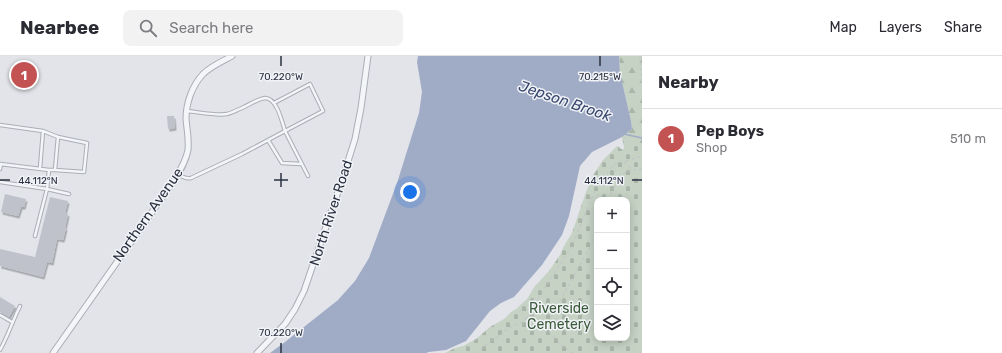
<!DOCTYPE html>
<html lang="en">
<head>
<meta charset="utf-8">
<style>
  body { margin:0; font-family:Rubik,sans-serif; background:#f2f2f3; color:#2b2b33 }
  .controls { position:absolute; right:12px; bottom:12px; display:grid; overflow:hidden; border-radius:8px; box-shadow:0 2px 10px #0003 }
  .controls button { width:36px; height:36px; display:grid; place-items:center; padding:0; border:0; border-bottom:1px solid #e1e1e2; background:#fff; color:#2b2b33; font:20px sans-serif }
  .you { position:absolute; left:410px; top:136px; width:14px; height:14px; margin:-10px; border:3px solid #fff; border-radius:50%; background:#1a73e8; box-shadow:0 0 0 6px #1a73e833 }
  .badge { display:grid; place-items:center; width:26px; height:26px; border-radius:50%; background:#c35352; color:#fff; font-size:13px; font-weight:700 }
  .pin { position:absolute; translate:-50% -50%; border:2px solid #fff; box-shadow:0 1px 4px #0006 }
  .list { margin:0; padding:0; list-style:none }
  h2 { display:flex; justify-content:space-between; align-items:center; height:52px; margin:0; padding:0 16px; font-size:17px }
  h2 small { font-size:13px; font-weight:400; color:#7c7c81 }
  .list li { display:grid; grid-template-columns:26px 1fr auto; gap:12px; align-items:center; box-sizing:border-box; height:60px; padding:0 16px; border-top:1px solid #e1e1e2 }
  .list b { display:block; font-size:15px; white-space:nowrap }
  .list p { margin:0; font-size:13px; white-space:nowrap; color:#7c7c81 }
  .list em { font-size:13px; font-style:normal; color:#7c7c81 }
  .icon { flex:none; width:22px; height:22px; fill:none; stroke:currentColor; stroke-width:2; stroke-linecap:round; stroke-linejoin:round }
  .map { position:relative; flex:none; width:642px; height:297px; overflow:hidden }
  header { display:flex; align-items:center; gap:24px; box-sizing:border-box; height:56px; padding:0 20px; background:#fff; border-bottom:1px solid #e1e1e2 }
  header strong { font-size:19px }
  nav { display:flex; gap:22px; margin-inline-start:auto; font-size:14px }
  .search { width:280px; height:36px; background:#f2f2f3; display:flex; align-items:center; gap:10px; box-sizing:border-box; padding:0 14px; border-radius:8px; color:#7c7c81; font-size:15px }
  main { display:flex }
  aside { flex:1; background:#fff }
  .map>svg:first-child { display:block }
</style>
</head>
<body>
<header>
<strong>Nearbee</strong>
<div class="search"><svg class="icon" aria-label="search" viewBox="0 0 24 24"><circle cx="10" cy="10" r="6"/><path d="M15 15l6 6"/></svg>Search here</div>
<nav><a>Map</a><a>Layers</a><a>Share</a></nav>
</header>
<main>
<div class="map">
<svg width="642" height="297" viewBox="0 0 642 297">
  <defs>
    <pattern id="forest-firs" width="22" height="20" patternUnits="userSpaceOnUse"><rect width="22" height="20" fill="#c5d2c4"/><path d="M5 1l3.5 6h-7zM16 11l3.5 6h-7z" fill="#a9b5a9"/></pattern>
    <pattern id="cemetery-stones" width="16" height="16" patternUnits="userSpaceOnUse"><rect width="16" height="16" fill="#c5d2c4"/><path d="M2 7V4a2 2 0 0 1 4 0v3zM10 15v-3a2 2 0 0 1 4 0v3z" fill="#a9b5a9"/></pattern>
    <filter id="shadow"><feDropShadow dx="1.5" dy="2.5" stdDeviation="0" flood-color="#0004"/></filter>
  </defs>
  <rect width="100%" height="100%" fill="#e2e4e9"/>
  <path fill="url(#forest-firs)" d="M619,0H642V127L625,96L622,81L632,73L631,65L620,17Z"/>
  <path fill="url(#cemetery-stones)" fill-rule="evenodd" d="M642,89V297H445L455,292L463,290L476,283L490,271L504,263L511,256L516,253L527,243L535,230L549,215L560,199L565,188L572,177L586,136L592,121L603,104L617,90L619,91L621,93H623L629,91ZM597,144H627V282H597Z"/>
  <path fill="#a0acc6" d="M418,0H619L620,17L631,65L632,73L622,81L592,96L580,110L569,160L562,179L542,209L514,241L501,247L490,255L466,285L446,294L429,296L426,297H270L285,286L338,244L355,225L369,202L397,127L419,57L422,36L417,6Z"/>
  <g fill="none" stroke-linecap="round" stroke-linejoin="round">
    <path stroke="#a0acc6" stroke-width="1.5" d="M624,78L642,82"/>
  </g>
  <path fill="#c0c2cb" filter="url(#shadow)" d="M167,60H174L175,72L168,73Z
    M5,138L26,143L24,151H21L18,160L1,156Z
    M50,141L68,145L65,157L68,158L65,172H66L63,184L57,183L52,207L47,206L43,221L0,210V193L35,201Z
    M0,241L15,250L9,261L0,256Z"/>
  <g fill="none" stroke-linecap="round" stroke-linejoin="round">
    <defs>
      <path id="lane" d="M274,47L310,28L323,55L285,75L308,120
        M0,69L43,75
        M268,84L282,107L301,108
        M0,108L49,114L47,133L69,138
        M40,112L43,75L58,81L55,114H49
        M0,113L1,108
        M55,114L84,116L87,87L58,81
        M178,118C182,121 186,123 191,122L242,98L285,75C282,66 277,42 265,42C257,43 249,49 242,52C237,54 232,57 227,58C217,60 198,56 187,55
        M0,126L47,133L35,180
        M0,259L12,266
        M0,294C8,280 13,264 20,250"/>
      <path id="street" d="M53,297L174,125C180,115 186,105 188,94C189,83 187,74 186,63C186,47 192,30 203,18C211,10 223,5 232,0
        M257,297L285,268L295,253L304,235L343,121L355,83L361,52L368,0"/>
    </defs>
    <use href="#lane" stroke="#abaeb6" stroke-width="4.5"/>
    <use href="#street" stroke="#abaeb6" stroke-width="7"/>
    <path stroke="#c0c2c8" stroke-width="1" stroke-dasharray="3 3" stroke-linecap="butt" d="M640,0L642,27
      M624,106L633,114L642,113
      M609,144L610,139L622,118L633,114
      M527,261L528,268L545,272L563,291L573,297
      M545,272L597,178
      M476,297L506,274L513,270L521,267L526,263L547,228L572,190L597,129L602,122L615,108L642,100"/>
    <use href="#lane" stroke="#f4f5f8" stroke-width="2.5"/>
    <use href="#street" stroke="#f4f5f8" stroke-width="5"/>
  </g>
  <path fill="none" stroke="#2b3040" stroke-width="1.5" d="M281,0V10M600,0V10M281,117V131M0,124H10M274,124H288M632,124H642M281,287V297"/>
  <g text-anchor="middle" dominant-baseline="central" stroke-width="3" stroke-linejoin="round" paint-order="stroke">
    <g font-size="14" fill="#2b3040" stroke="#f1f3f7">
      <text transform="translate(331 157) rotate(-72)">North River Road</text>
      <text transform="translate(148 159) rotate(-55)">Northern Avenue</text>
    </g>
    <g font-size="14" fill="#3b5a3a" stroke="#f1f3f7">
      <text x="559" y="252">Riverside<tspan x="559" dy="16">Cemetery</tspan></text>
    </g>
    <g font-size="15" font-style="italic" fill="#394970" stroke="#f1f3f7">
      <text transform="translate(565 45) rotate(19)">Jepson Brook</text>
    </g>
  </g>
  <g font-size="10" text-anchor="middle" fill="#2b3040" stroke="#f1f3f7" stroke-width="3" stroke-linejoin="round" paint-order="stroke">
    <text x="281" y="24">70.220°W</text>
    <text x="600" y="24">70.215°W</text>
    <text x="38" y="128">44.112°N</text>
    <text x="604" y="128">44.112°N</text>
    <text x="281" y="280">70.220°W</text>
  </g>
</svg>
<div class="controls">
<button>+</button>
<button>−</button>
<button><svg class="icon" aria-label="locate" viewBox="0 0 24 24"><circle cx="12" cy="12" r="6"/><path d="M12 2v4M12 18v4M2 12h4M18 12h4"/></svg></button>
<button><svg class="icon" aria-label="layers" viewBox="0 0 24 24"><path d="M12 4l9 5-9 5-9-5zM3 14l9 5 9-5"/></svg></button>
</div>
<div class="you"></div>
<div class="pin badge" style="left:24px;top:19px">1</div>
</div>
<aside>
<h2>Nearby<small></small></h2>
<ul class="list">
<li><span class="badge">1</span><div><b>Pep Boys</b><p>Shop</p></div><em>510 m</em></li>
</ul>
</aside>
</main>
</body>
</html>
